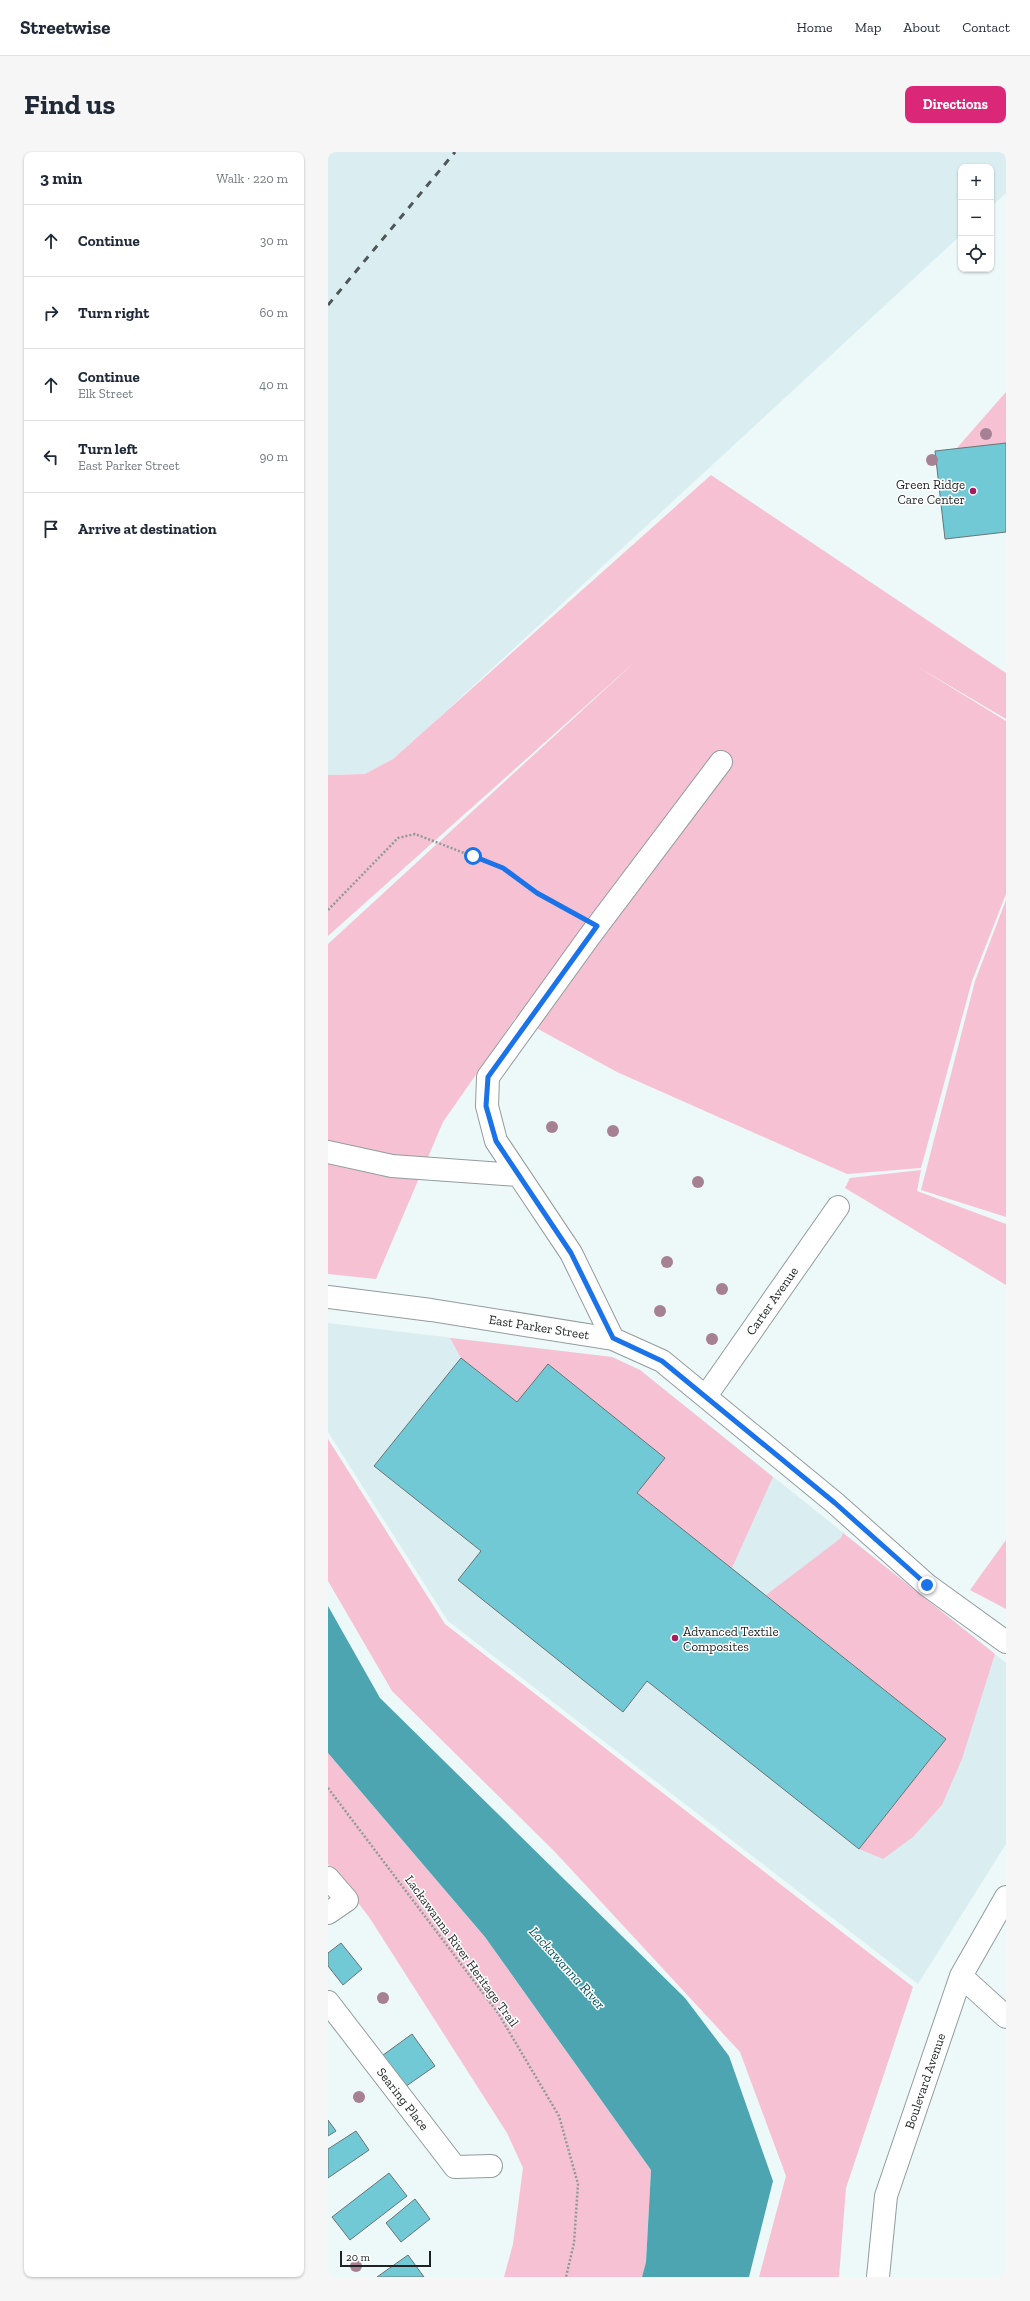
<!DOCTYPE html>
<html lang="en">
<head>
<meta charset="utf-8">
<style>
  body { margin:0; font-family:"Zilla Slab",serif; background:#f6f6f7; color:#1f2937 }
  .controls { position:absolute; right:12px; top:12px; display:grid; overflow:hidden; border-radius:8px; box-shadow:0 1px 3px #0004 }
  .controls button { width:36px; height:36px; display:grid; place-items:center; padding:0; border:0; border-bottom:1px solid #e0e1e3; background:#fff; color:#1f2937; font:20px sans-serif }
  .scale { position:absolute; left:12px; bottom:10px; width:91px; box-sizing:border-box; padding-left:4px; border:2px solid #1e2223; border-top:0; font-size:11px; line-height:14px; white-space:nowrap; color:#1e2223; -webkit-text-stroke:3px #fff; paint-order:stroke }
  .stop { position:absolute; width:12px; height:12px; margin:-9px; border:3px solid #1a73e8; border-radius:50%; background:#fff }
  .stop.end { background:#1a73e8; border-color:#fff; box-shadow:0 1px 4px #0008 }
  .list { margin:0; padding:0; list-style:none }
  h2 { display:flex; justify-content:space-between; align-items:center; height:52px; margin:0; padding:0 16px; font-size:17px }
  h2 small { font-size:13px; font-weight:400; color:#747a83 }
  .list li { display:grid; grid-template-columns:26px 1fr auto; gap:12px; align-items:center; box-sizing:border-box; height:72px; padding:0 16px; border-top:1px solid #e0e1e3 }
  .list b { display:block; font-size:15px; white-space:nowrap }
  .list p { margin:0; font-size:13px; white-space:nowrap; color:#747a83 }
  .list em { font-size:13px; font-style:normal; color:#747a83 }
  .icon { flex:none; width:22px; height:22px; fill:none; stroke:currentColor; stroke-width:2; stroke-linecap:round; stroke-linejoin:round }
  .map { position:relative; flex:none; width:678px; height:2125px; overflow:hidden; border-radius:8px }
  header { display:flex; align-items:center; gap:24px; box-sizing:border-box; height:56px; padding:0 20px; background:#fff; border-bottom:1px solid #e0e1e3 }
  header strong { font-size:19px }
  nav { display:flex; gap:22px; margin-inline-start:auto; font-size:14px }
  .intro { display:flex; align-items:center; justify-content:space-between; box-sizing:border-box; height:96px; padding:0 24px }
  h1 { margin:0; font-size:28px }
  .button { padding:10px 18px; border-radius:8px; background:#db2777; color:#fff; font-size:14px; font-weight:700 }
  main { display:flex; gap:24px; padding:0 24px }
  aside { flex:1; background:#fff; border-radius:8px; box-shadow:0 1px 3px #0004 }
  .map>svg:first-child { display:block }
</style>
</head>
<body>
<header>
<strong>Streetwise</strong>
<nav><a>Home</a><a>Map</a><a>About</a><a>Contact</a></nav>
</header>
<div class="intro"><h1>Find us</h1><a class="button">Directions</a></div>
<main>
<aside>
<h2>3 min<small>Walk · 220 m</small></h2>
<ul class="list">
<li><svg class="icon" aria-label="ahead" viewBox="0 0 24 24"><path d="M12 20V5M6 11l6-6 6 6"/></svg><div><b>Continue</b></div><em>30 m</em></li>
<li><svg class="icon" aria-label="right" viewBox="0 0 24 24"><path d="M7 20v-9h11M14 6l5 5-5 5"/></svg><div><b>Turn right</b></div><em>60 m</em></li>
<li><svg class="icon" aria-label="ahead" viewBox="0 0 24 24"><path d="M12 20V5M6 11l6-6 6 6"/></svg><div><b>Continue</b><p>Elk Street</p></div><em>40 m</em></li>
<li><svg class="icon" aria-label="left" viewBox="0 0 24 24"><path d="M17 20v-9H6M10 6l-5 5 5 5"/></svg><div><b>Turn left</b><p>East Parker Street</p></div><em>90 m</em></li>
<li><svg class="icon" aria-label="arrive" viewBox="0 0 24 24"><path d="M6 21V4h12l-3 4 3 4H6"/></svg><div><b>Arrive at destination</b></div></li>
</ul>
</aside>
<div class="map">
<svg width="678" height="2125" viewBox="0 0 678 2125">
  <rect width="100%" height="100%" fill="#edf8f9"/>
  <path fill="#daeef1" d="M0,0H678V41L663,55V15H633V83L90,585L65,607L37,622L0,623Z
    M0,1171L284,1205L312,1218L678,1511V1692L590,1832L120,1469L0,1280Z"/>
  <path fill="#f6c2d3" d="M678,240V291L628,297Z
    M383,323L678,521V567L590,515L678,569V742L644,829L593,1016L519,1022L289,920L188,865L115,970L48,1127L0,1122V792L309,508L0,784V623L37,622L65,607Z
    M678,748V1065L593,1038L647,829Z
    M593,1018L589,1039L678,1072V1133L517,1036L522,1026Z
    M122,1186L284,1205L312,1218L445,1325L404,1416L309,1341L337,1306L220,1212L189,1250L133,1206Z
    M0,1287L117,1472L585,1835L518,2036L511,2125H431L458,2024L412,1900L227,1700L64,1539L0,1429Z
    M515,1381L667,1502L634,1607L614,1653L585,1685L555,1707L531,1697L618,1587L438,1443L513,1386Z
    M678,1388V1457L642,1438Z
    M0,1601L157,1785L323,2018L318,2110L314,2125H176L185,2092L195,2016L179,1981L41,1765L0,1712Z"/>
  <path fill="#4ca5b1" d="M0,1454L52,1546L357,1846L401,1904L445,2029L421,2125H314L318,2110L323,2018L157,1785L0,1601Z"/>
  <path fill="#71c9d5" stroke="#6a7475" d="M678,291V380L617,387L607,299Z
    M133,1206L189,1250L220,1212L337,1306L309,1341L618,1587L531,1697L319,1529L295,1560L130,1428L153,1399L46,1314Z
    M13,1791L34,1817L15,1833L0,1814V1801Z
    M84,1882L107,1914L74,1937L51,1906Z
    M0,1968L8,1979L0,1984Z
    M28,1979L41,1998L0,2026V1997Z
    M61,2021L79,2044L22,2088L4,2065Z
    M87,2047L102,2067L73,2090L58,2071Z
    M80,2103L96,2125H49Z"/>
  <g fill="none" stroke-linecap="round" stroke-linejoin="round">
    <defs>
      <path id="minor" d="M0,1000L64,1014L190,1023
        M0,1145L103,1158L285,1187L334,1209L507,1351L599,1433L678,1490
        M285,1187L243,1101L168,989L159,954L160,925L261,785L393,610
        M378,1244L510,1055
        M0,1726L19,1748L0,1761
        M633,1824L678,1865
        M0,1850L127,2015L163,2014
        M550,2125L558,2044L633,1824L678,1745"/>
    </defs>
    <use href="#minor" stroke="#929c9e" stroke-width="24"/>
    <path stroke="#91999a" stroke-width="2.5" stroke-dasharray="2 2" stroke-linecap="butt" d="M0,758L70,686L87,682L175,716L209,741L246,761
      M0,1636L170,1861L231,1964L250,2032L246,2091L238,2125"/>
    <use href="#minor" stroke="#fff" stroke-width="22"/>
    <path stroke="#505657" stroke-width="3" stroke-dasharray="7 7" stroke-linecap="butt" d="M0,153L127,0"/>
  </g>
  <g fill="#a68093">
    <circle cx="658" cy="282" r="6"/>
    <circle cx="604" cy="308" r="6"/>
    <circle cx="224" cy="975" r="6"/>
    <circle cx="285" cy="979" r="6"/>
    <circle cx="370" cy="1030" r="6"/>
    <circle cx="339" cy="1110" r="6"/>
    <circle cx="394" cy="1137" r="6"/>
    <circle cx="332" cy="1159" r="6"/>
    <circle cx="384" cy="1187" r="6"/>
    <circle cx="55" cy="1846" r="6"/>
    <circle cx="31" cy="1945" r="6"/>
    <circle cx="28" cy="2114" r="6"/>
  </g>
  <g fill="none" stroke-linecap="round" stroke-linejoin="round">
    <path stroke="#1a73e8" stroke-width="5" d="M145,704L175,716L209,741L269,774L160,925L158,954L168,989L243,1101L285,1186L334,1209L507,1351L599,1433"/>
  </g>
  <g fill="#a61a5f" stroke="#fff" stroke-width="1.5">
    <circle cx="645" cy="339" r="4"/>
    <circle cx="347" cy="1486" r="4"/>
  </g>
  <g text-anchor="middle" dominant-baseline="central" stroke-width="3" stroke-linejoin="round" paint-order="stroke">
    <g font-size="13" fill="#1e2223" stroke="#fff" text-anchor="end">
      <text x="637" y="332">Green Ridge<tspan x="637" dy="15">Care Center</tspan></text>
      <text x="355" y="1479" text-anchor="start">Advanced Textile<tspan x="355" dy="15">Composites</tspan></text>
    </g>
    <g font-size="13" fill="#1e2223" stroke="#fff">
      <text transform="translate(444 1149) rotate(-55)">Carter Avenue</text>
      <text transform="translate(211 1175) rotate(9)">East Parker Street</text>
      <text transform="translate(134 1799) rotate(54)">Lackawanna River Heritage Trail</text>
      <text transform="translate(597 1929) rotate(-71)">Boulevard Avenue</text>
      <text transform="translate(75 1947) rotate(52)">Searing Place</text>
    </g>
    <g font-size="14" font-style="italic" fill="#01555d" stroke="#fff">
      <text transform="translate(239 1816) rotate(48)">Lackawanna River</text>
    </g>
  </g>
</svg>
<div class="controls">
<button>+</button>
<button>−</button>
<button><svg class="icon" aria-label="locate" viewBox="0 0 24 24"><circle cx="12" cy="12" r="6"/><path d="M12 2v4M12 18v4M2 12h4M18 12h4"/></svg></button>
</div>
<div class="scale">20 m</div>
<div class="stop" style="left:145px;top:704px"></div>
<div class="stop end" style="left:599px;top:1433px"></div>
</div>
</main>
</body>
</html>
